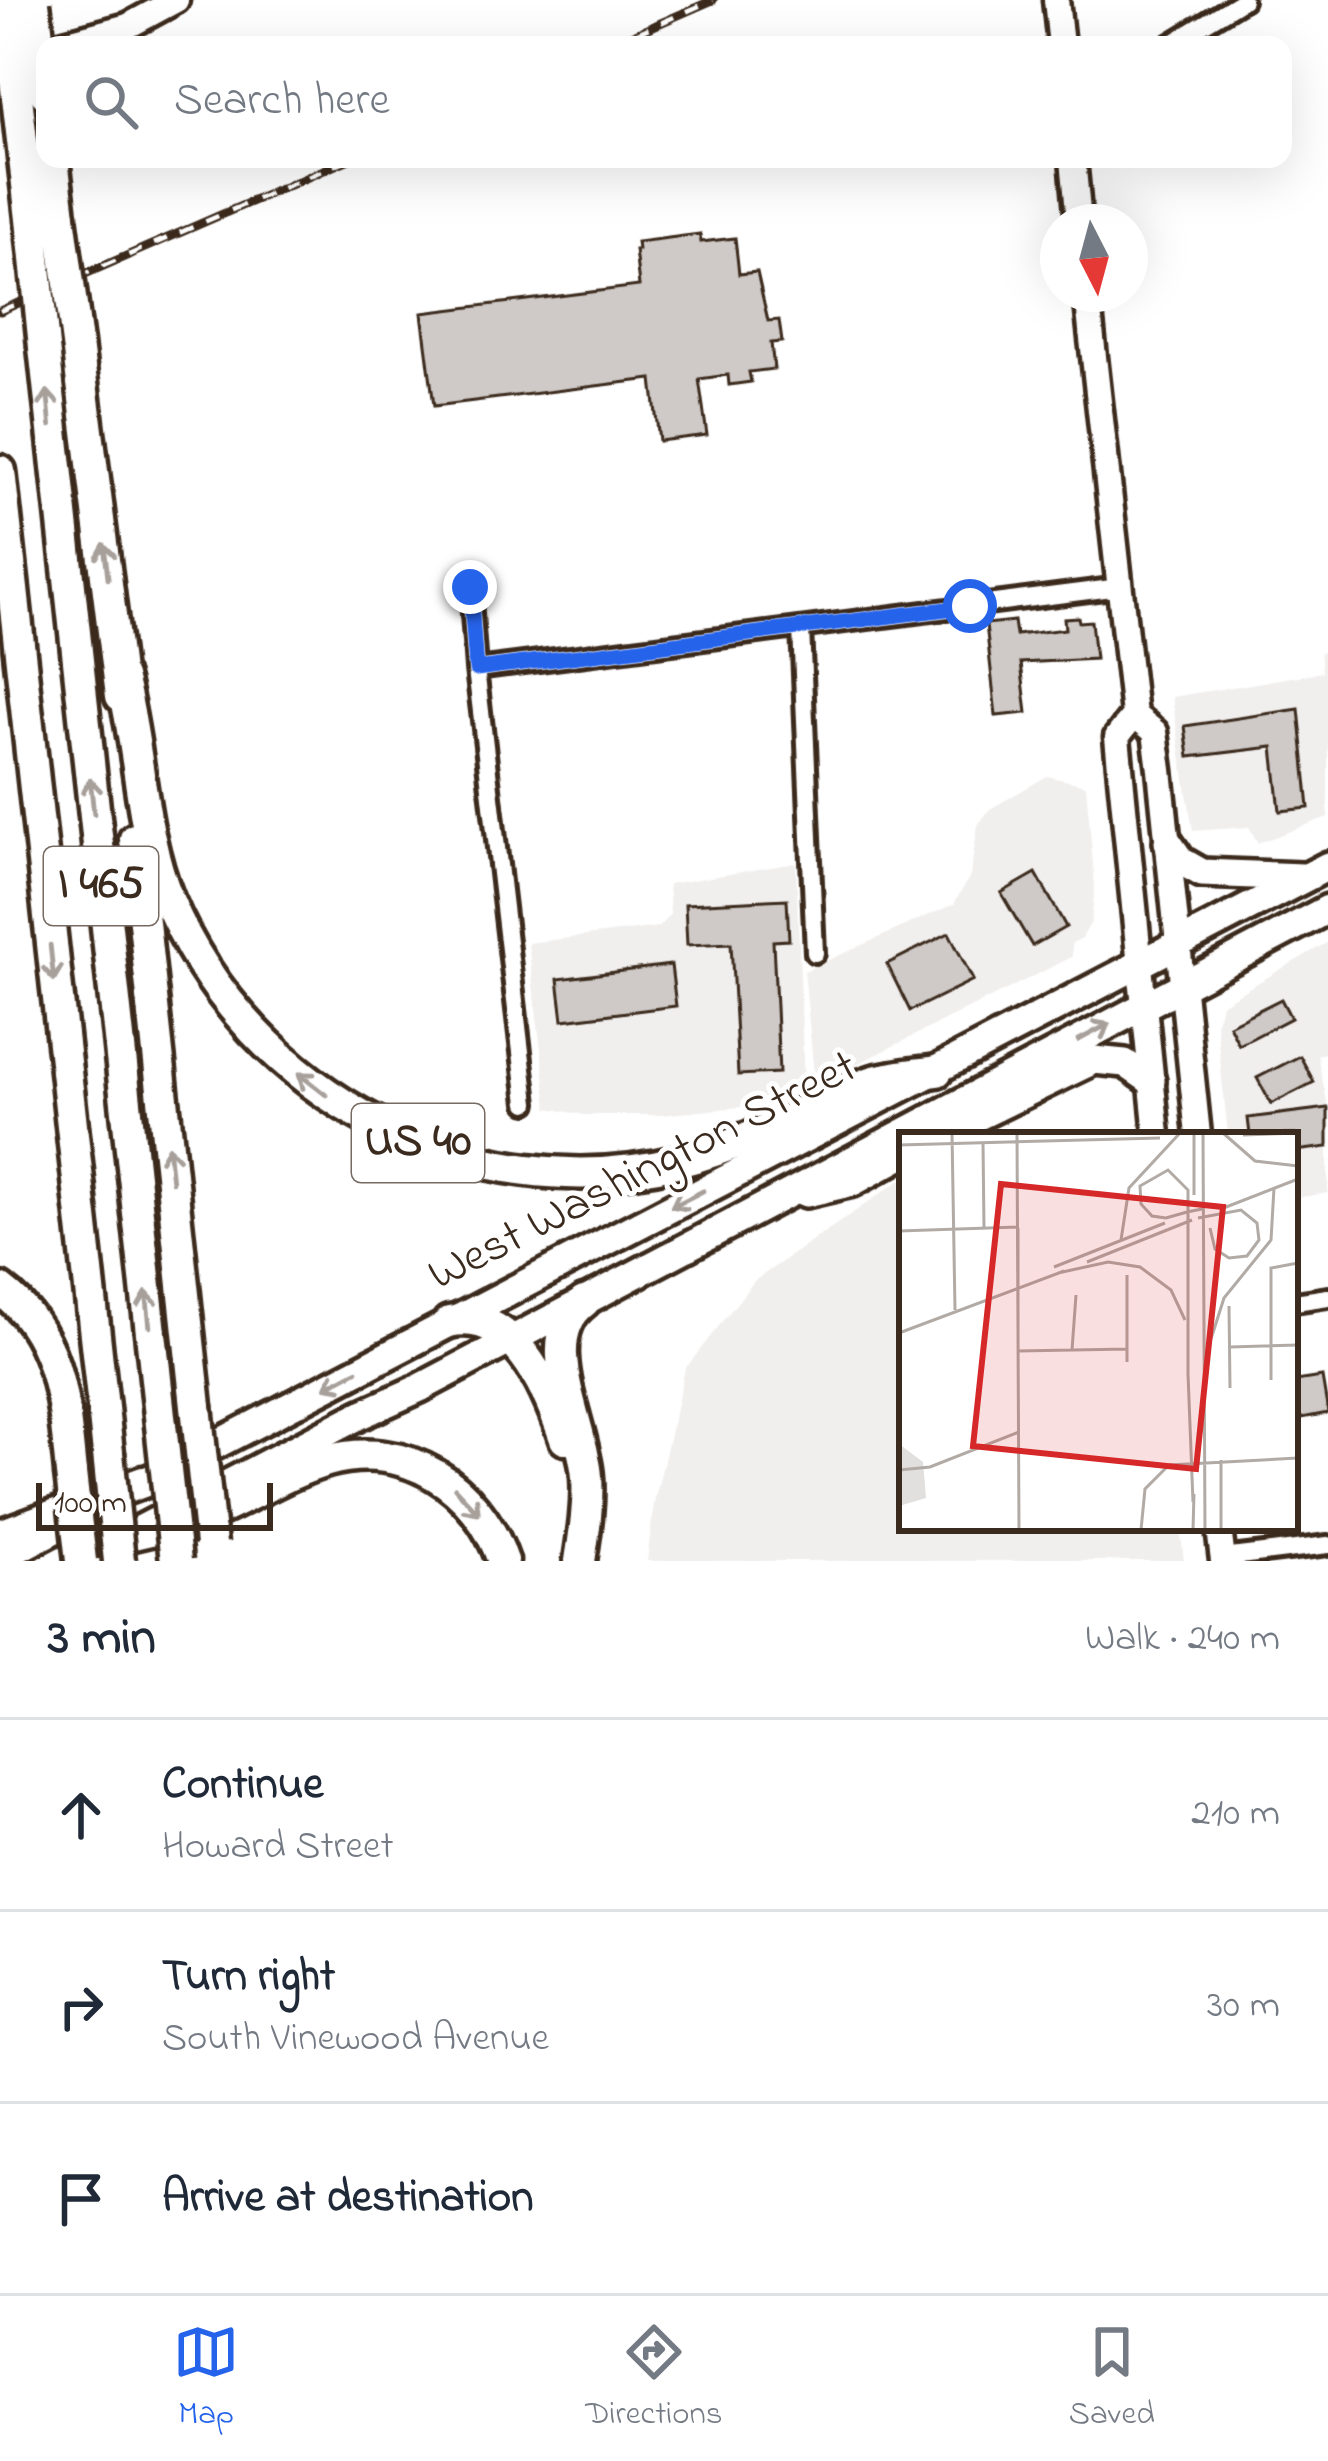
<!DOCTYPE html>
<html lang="en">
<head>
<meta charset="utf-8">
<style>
  body { margin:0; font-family:"Indie Flower",sans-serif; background:#f6f6f7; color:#1f2937 }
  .compass { position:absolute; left:1040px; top:204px; width:108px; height:108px; border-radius:50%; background:#fff; box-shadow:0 12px 48px #0002; rotate:174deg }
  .scale { position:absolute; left:36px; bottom:30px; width:237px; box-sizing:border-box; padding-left:12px; border:6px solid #3b2a1e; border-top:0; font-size:33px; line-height:42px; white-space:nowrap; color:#3b2a1e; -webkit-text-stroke:9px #fff; paint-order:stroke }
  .stop { position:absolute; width:36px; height:36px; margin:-27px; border:9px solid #2563eb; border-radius:50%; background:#fff }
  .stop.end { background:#2563eb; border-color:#fff; box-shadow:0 3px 12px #0008 }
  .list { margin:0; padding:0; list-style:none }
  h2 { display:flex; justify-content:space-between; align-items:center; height:156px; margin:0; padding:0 48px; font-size:51px }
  h2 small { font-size:39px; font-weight:400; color:#747a83 }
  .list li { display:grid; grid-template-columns:78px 1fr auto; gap:36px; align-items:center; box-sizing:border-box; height:192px; padding:0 48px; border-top:3px solid #e0e1e3 }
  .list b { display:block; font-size:45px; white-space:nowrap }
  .list p { margin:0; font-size:39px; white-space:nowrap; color:#747a83 }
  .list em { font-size:39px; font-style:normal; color:#747a83 }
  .icon { flex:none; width:66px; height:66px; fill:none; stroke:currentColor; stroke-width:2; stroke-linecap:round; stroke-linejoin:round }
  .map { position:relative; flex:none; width:1328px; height:1561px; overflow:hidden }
  .search { position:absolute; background:#fff; box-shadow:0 12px 48px #0002; left:36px; right:36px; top:36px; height:132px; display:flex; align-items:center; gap:30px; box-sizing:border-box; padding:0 42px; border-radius:24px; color:#747a83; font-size:45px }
  .sheet { height:732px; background:#fff }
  nav { display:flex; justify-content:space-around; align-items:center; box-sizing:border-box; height:168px; border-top:3px solid #e0e1e3; background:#fff; font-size:33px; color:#747a83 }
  nav a { display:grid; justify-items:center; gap:6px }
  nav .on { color:#2563eb }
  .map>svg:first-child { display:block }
</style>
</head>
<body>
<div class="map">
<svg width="1328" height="1561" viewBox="0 0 1328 1561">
  <rect width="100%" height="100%" fill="#fff"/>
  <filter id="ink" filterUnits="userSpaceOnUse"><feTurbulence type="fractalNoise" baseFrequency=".00833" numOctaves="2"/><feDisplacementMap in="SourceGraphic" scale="24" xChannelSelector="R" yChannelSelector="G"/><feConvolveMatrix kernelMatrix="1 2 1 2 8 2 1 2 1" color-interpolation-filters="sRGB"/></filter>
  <g filter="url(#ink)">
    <path fill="#f1efee" d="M1328,651V817L1258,843L1249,827L1193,831L1172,697L1322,672L1320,652Z
      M1047,776L1086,785L1095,886L1091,922L1082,938L1072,943V957L815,1085L804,971L954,904L970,876L978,825L990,809Z
      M796,863L804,1086L761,1105L660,1115H584L548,1108L528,943L659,927L670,914L668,884Z
      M1328,942V1052L1317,1055L1328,1106V1193L1295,1198V1135H1228L1216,1022L1221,1004Z
      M902,1179V1528H1180L1184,1561H647L654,1503L685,1369L754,1281Z"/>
    <path fill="#cfcac7" stroke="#3b2a1e" stroke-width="3" d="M700,234L701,242L735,238L739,274L757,272L768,321L779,320L782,342L771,343L774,369L749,372L751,382L729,385L728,375L699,379L707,435L659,441L652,379L434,406L422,313L639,286L635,250H638L637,242Z
      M1078,617L1079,622L1091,621L1095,659L1021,663L1027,713L996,716L986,624L1014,621L1016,635L1065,629L1064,618Z
      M1299,709L1309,808L1280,811L1273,747L1189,757L1185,726Z
      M1036,873L1066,927L1032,946L1001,893Z
      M787,899L789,940L773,941L779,1073L738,1075L731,943L687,945L685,904Z
      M949,933L973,980L910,1011L887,964Z
      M671,965L676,1006L563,1020L558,979Z
      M1281,999L1291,1018L1239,1045L1229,1025Z
      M1300,1056L1314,1082L1271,1104L1257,1078Z
      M1328,1108V1147L1295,1151V1135H1250L1248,1118Z
      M1322,1377L1328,1413L1297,1419L1295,1381Z"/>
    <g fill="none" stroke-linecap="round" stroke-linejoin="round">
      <defs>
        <path id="street" d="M1169,45L1243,0
          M470,587L476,669L527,1103
          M801,628L815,953
          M476,669L1120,587
          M1295,1302L1328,1297
          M1223,1558L1328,1545"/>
        <path id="secondary" d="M1056,0L1061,45
          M57,45L128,26L176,0
          M1073,159L1079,222
          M1087,294L1134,715L1155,732L1160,770L1198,1135
          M1134,715L1117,737L1157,1135
          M1219,1528L1223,1561"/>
        <path id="primary" d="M1168,842L1181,861L1202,873L1302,877
          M939,1135L1094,1060L1125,1063L1151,1081
          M806,1193L853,1182L902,1155
          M150,1479L1328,866
          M0,1558L74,1519
          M80,1561L360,1415L420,1388L1328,909"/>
        <path id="highway" d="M17,97L31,219
          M53,159L60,216
          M77,343L121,696
          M44,347L161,1425
          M0,471L108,1453
          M121,677C141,751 139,827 168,899C250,1096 472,1213 681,1161C728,1149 772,1128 816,1107C835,1099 854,1087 874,1081C894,1076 916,1074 937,1071
          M135,839L196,1406
          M0,1289C61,1334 64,1405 71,1473
          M449,1322C514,1307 548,1389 565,1439
          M0,1535L143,1482
          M126,1536C156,1528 189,1523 216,1511C253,1495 288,1472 327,1461C406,1439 478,1487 503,1561
          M580,1561C584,1535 589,1504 587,1477C584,1426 534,1338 584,1302"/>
      </defs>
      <use href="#street" stroke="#3b2a1e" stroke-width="26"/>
      <use href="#secondary" stroke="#3b2a1e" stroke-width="33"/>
      <use href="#primary" stroke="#3b2a1e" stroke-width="36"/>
      <use href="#highway" stroke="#3b2a1e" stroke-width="39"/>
      <use href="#street" stroke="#fff" stroke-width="16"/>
      <use href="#secondary" stroke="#fff" stroke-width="24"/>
      <use href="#primary" stroke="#fff" stroke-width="27"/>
      <use href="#highway" stroke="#fff" stroke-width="30"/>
      <defs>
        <path id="rail" d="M610,45L713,0
          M0,311L349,159"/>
      </defs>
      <use href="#rail" stroke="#3b2a1e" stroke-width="9"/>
      <use href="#rail" stroke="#fff" stroke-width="4.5" stroke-dasharray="14" stroke-linecap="butt"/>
      <defs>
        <path id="highway-bridge" d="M34,3L45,93
          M7,4L17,97
          M60,216L77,343
          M31,219L44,347
          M196,1406L211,1544
          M161,1425L176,1561
          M108,1453L119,1561
          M71,1473L81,1561"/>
      </defs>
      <use href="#highway-bridge" stroke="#3b2a1e" stroke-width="39" stroke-linecap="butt"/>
      <use href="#highway-bridge" stroke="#fff" stroke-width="30"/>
    </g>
    <defs><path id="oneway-shaft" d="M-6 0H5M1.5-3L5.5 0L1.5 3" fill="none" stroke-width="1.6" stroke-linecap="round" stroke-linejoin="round" transform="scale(3)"/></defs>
    <g stroke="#a79f9a">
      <use href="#oneway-shaft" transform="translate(49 408) rotate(-95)"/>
      <use href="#oneway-shaft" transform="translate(106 561) rotate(-97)"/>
      <use href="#oneway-shaft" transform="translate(92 796) rotate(-96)"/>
      <use href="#oneway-shaft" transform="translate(52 963) rotate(84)"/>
      <use href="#oneway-shaft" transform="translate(1094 1032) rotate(-28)"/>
      <use href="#oneway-shaft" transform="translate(312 1084) rotate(-142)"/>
      <use href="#oneway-shaft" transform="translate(170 1164) rotate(-96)"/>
      <use href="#oneway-shaft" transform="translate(687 1199) rotate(153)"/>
      <use href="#oneway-shaft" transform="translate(148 1309) rotate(-96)"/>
      <use href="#oneway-shaft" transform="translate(341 1379) rotate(152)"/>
      <use href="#oneway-shaft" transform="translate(467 1501) rotate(47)"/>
    </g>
  </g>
  <g fill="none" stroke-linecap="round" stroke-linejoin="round" filter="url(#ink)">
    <path stroke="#2563eb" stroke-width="15" d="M470,587L476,669L970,606"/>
  </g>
  <g text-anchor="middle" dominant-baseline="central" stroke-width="10" stroke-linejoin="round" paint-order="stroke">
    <g fill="#fff" stroke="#766a62" stroke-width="3">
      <rect x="44" y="847" width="114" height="78" rx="9"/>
      <rect x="352" y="1104" width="132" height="78" rx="9"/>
    </g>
    <g font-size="45" font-weight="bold" fill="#3b2a1e">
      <text x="101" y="886">I 465</text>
      <text x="418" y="1143">US 40</text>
    </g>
    <g font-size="48" fill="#3b2a1e" stroke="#fff">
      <text transform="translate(643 1172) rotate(-27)">West Washington Street</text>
    </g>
  </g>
  <g transform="translate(899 1132)">
    <rect width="399" height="399" fill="#fff"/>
    <path d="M0,312L24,330L27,366L0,374Z" fill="#e2e0de"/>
    <path fill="none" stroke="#b1aaa5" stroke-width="3" d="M53,1L56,178M118,1L120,398M295,1V63M304,1L306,398M324,1L356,29L399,34M344,3L399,1M84,11L85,97M0,13L261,6M322,77L399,47M299,86L342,78L358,91L360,108L348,124L330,126L316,117L311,96M119,96V197M0,99L120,95M222,108L230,56L281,1M188,130L293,88M155,135L266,91M159,141L209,130L241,135L272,158L286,188M228,143V230M330,174L331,256M0,201L165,139M312,207L325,166L372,108L375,56M331,215L399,213M173,218L177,163M119,219L229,217M372,248V136L399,131M322,328V398M0,338L31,335L120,300M294,370L289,242V58L269,38L241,54L242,72L253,84L267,86L288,80L303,77M242,398L246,357L270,333L399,326M294,398L295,362"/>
    <path fill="#d62828" fill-opacity="0.15" stroke="#d62828" stroke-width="6" d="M102,52L324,75L297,337L74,314Z"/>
    <rect width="399" height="399" fill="none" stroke="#3b2a1e" stroke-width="6"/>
  </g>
</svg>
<svg class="compass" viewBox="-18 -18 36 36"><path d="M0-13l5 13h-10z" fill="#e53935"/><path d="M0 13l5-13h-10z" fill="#747a83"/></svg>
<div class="scale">100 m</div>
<div class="stop" style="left:970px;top:606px"></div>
<div class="stop end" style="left:470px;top:587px"></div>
<div class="search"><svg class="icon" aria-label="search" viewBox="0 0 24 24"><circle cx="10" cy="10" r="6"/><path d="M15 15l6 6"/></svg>Search here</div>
</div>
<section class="sheet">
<h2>3 min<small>Walk · 240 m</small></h2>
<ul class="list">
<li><svg class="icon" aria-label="ahead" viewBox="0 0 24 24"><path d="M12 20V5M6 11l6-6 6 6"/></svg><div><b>Continue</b><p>Howard Street</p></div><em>210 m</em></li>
<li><svg class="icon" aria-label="right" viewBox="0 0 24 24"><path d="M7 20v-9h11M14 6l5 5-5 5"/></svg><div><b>Turn right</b><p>South Vinewood Avenue</p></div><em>30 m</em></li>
<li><svg class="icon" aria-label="arrive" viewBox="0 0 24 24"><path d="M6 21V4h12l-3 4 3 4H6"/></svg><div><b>Arrive at destination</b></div></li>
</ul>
</section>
<nav>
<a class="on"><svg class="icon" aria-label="map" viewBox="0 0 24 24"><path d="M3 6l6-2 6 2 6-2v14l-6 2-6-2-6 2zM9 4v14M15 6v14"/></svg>Map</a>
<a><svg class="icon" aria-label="directions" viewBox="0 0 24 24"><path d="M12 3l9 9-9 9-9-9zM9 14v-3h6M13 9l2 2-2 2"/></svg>Directions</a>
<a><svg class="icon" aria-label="saved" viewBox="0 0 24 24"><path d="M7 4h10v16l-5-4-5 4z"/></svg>Saved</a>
</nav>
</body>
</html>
